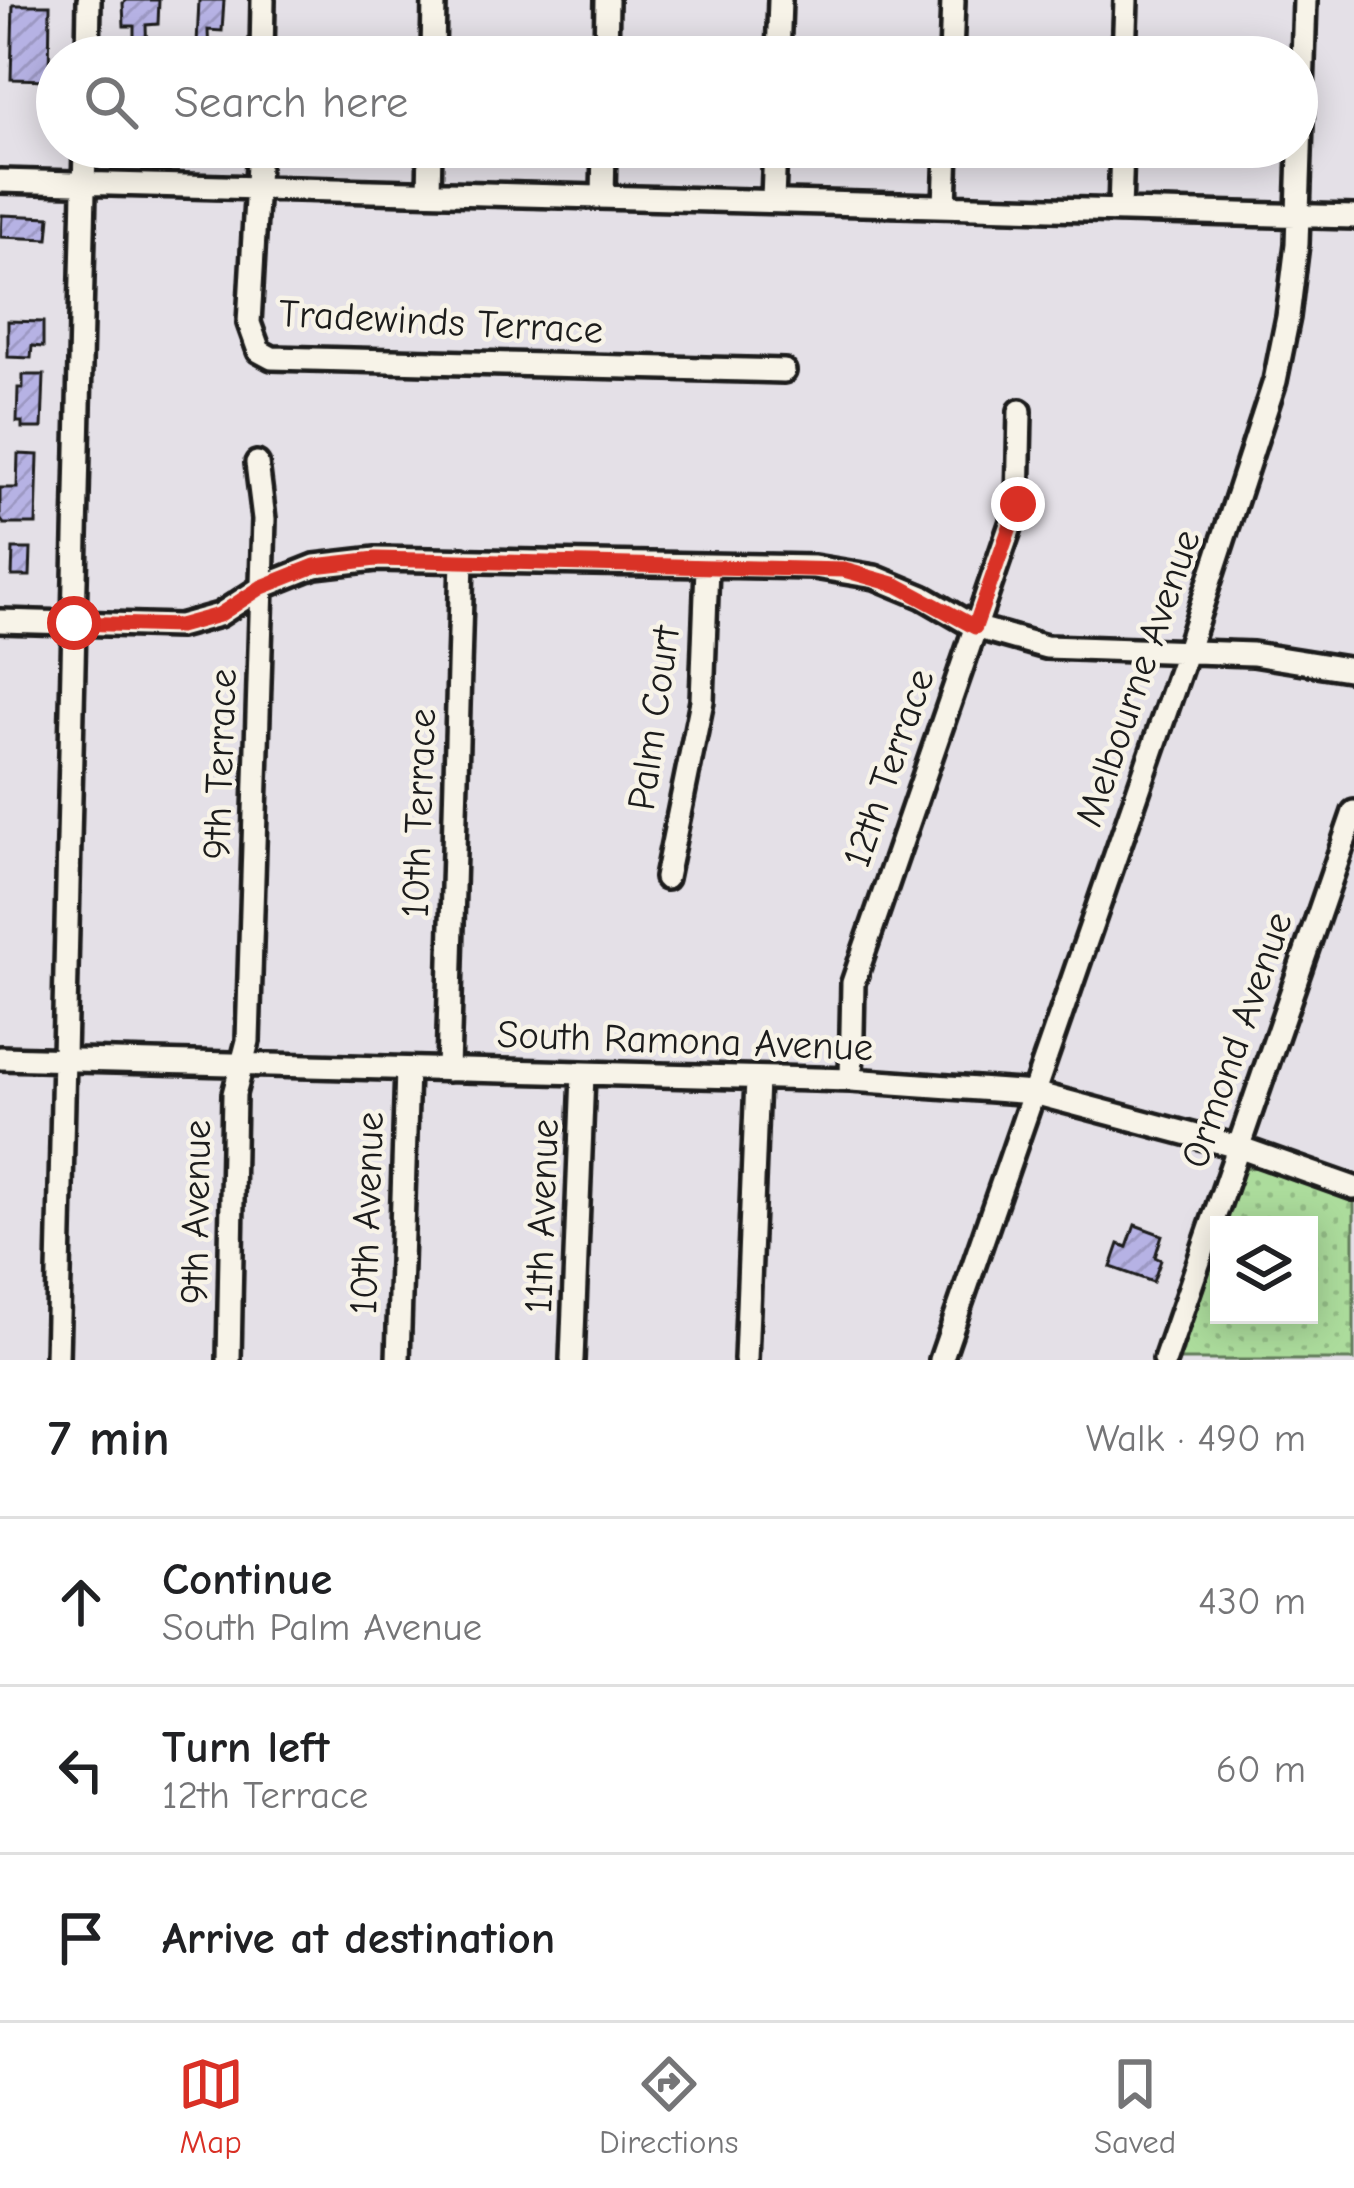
<!DOCTYPE html>
<html lang="en">
<head>
<meta charset="utf-8">
<style>
  body { margin:0; font-family:"Comic Neue",sans-serif; background:#f2f2f2; color:#202124 }
  .controls { position:absolute; right:36px; bottom:36px; display:grid; overflow:hidden; border-radius:0px; box-shadow:0 6px 30px #0003 }
  .controls button { width:108px; height:108px; display:grid; place-items:center; padding:0; border:0; border-bottom:3px solid #e0e0e0; background:#fff; color:#202124; font:60px sans-serif }
  .stop { position:absolute; width:36px; height:36px; margin:-27px; border:9px solid #d93025; border-radius:50%; background:#fff }
  .stop.end { background:#d93025; border-color:#fff; box-shadow:0 3px 12px #0008 }
  .list { margin:0; padding:0; list-style:none }
  h2 { display:flex; justify-content:space-between; align-items:center; height:156px; margin:0; padding:0 48px; font-size:51px }
  h2 small { font-size:39px; font-weight:400; color:#757577 }
  .list li { display:grid; grid-template-columns:78px 1fr auto; gap:36px; align-items:center; box-sizing:border-box; height:168px; padding:0 48px; border-top:3px solid #e0e0e0 }
  .list b { display:block; font-size:45px; white-space:nowrap }
  .list p { margin:0; font-size:39px; white-space:nowrap; color:#757577 }
  .list em { font-size:39px; font-style:normal; color:#757577 }
  .icon { flex:none; width:66px; height:66px; fill:none; stroke:currentColor; stroke-width:2; stroke-linecap:round; stroke-linejoin:round }
  .map { position:relative; flex:none; width:1354px; height:1360px; overflow:hidden }
  .search { position:absolute; background:#fff; box-shadow:0 6px 30px #0003; left:36px; right:36px; top:36px; height:132px; display:flex; align-items:center; gap:30px; box-sizing:border-box; padding:0 42px; border-radius:66px; color:#757577; font-size:45px }
  .sheet { height:660px; background:#fff }
  nav { display:flex; justify-content:space-around; align-items:center; box-sizing:border-box; height:168px; border-top:3px solid #e0e0e0; background:#fff; font-size:33px; color:#757577 }
  nav a { display:grid; justify-items:center; gap:6px }
  nav .on { color:#d93025 }
  .map>svg:first-child { display:block }
</style>
</head>
<body>
<div class="map">
<svg width="1354" height="1360" viewBox="0 0 1354 1360">
  <defs>
    <pattern id="green-dots" width="8" height="8" patternUnits="userSpaceOnUse" patternTransform="scale(3)"><rect width="8" height="8" fill="#acdc9c"/><path d="M2 2h.1M6 6h.1" fill="none" stroke="#93bc86" stroke-width="1.8" stroke-linecap="round"/></pattern>
    <pattern id="building-hatch" width="6" height="6" patternUnits="userSpaceOnUse" patternTransform="scale(3)"><rect width="6" height="6" fill="#b6b2e4"/><path d="M-1 1l2-2M0 6l6-6M5 7l2-2" fill="none" stroke="#9c98c3"/></pattern>
  </defs>
  <rect width="100%" height="100%" fill="#e4e0e7"/>
  <filter id="ink" filterUnits="userSpaceOnUse"><feTurbulence type="fractalNoise" baseFrequency=".00833" numOctaves="2"/><feDisplacementMap in="SourceGraphic" scale="24" xChannelSelector="R" yChannelSelector="G"/><feConvolveMatrix kernelMatrix="1 2 1 2 8 2 1 2 1" color-interpolation-filters="sRGB"/></filter>
  <g filter="url(#ink)">
    <path fill="url(#green-dots)" stroke="#647c5c" stroke-width="3" fill-rule="evenodd" d="M1256,1167L1354,1200V1360H1170L1230,1182L1244,1169ZM1219,1225H1309V1315H1219Z"/>
    <path fill="url(#building-hatch)" stroke="#1c1c1c" stroke-width="3" d="M127,0H159L158,24L146,25L147,57H134V26H124L123,3Z
      M199,0H224L222,31L208,30L209,57H186L187,43L197,44Z
      M13,5H50L49,80L11,79Z
      M2,215L50,217L48,239L1,237Z
      M8,321L43,322V347L32,346L31,358L8,357Z
      M23,375H44L42,428H22V422H17L18,388H23Z
      M18,454L38,455L36,524H4L0,519V488H17Z
      M13,549H31L30,576H12Z
      M1135,1225L1162,1235L1155,1257L1161,1260L1153,1282L1111,1267L1119,1244L1127,1247Z"/>
    <g fill="none" stroke-linecap="round" stroke-linejoin="round">
      <defs>
        <path id="minor" d="M88,57L89,0
          M262,57L263,0
          M433,57L434,0
          M606,57L607,0
          M778,57L780,0
          M951,57L953,0
          M1124,57L1126,0
          M259,147L249,323L259,351L272,358L784,371
          M0,181L1354,217
          M429,192L430,147
          M603,197L604,147
          M773,200L775,147
          M945,206L947,147
          M1120,210L1122,147
          M0,621L179,626L219,615L262,587L315,566L376,559L814,567L875,577L923,597L975,627L1046,647L1253,654L1354,670
          M666,878L702,701L707,567
          M0,1058L851,1080L1034,1093L1238,1147L1354,1188
          M448,1070L462,559
          M851,1080L853,983L1018,504L1020,411
          M57,1360L85,147
          M229,1360L234,1094L248,1041L264,519L257,463
          M398,1360L407,1069
          M572,1360L583,1074
          M746,1360L757,1079
          M941,1360L1187,650L1275,381L1288,317L1297,244L1305,0
          M1165,1360L1354,812"/>
      </defs>
      <use href="#minor" stroke="#1c1c1c" stroke-width="30"/>
      <use href="#minor" stroke="#f7f3e8" stroke-width="21"/>
    </g>
  </g>
  <g fill="none" stroke-linecap="round" stroke-linejoin="round" filter="url(#ink)">
    <path stroke="#d93025" stroke-width="15" d="M74,623L179,626L219,615L262,587L315,566L376,559L844,570L897,585L975,627L1018,504"/>
  </g>
  <g text-anchor="middle" dominant-baseline="central" stroke-width="9" stroke-linejoin="round" paint-order="stroke">
    <g font-size="39" fill="#1c1c1c" stroke="#f7f3e8">
      <text transform="translate(441 322) rotate(3)">Tradewinds Terrace</text>
      <text transform="translate(1138 678) rotate(-71)">Melbourne Avenue</text>
      <text transform="translate(654 718) rotate(-82)">Palm Court</text>
      <text transform="translate(220 764) rotate(-88)">9th Terrace</text>
      <text transform="translate(889 768) rotate(-71)">12th Terrace</text>
      <text transform="translate(419 813) rotate(-88)">10th Terrace</text>
      <text transform="translate(1237 1040) rotate(-71)">Ormond Avenue</text>
      <text transform="translate(685 1041) rotate(2)">South Ramona Avenue</text>
      <text transform="translate(196 1212) rotate(-89)">9th Avenue</text>
      <text transform="translate(367 1213) rotate(-88)">10th Avenue</text>
      <text transform="translate(542 1216) rotate(-88)">11th Avenue</text>
    </g>
  </g>
</svg>
<div class="controls">
<button><svg class="icon" aria-label="layers" viewBox="0 0 24 24"><path d="M12 4l9 5-9 5-9-5zM3 14l9 5 9-5"/></svg></button>
</div>
<div class="stop" style="left:74px;top:623px"></div>
<div class="stop end" style="left:1018px;top:504px"></div>
<div class="search"><svg class="icon" aria-label="search" viewBox="0 0 24 24"><circle cx="10" cy="10" r="6"/><path d="M15 15l6 6"/></svg>Search here</div>
</div>
<section class="sheet">
<h2>7 min<small>Walk · 490 m</small></h2>
<ul class="list">
<li><svg class="icon" aria-label="ahead" viewBox="0 0 24 24"><path d="M12 20V5M6 11l6-6 6 6"/></svg><div><b>Continue</b><p>South Palm Avenue</p></div><em>430 m</em></li>
<li><svg class="icon" aria-label="left" viewBox="0 0 24 24"><path d="M17 20v-9H6M10 6l-5 5 5 5"/></svg><div><b>Turn left</b><p>12th Terrace</p></div><em>60 m</em></li>
<li><svg class="icon" aria-label="arrive" viewBox="0 0 24 24"><path d="M6 21V4h12l-3 4 3 4H6"/></svg><div><b>Arrive at destination</b></div></li>
</ul>
</section>
<nav>
<a class="on"><svg class="icon" aria-label="map" viewBox="0 0 24 24"><path d="M3 6l6-2 6 2 6-2v14l-6 2-6-2-6 2zM9 4v14M15 6v14"/></svg>Map</a>
<a><svg class="icon" aria-label="directions" viewBox="0 0 24 24"><path d="M12 3l9 9-9 9-9-9zM9 14v-3h6M13 9l2 2-2 2"/></svg>Directions</a>
<a><svg class="icon" aria-label="saved" viewBox="0 0 24 24"><path d="M7 4h10v16l-5-4-5 4z"/></svg>Saved</a>
</nav>
</body>
</html>
